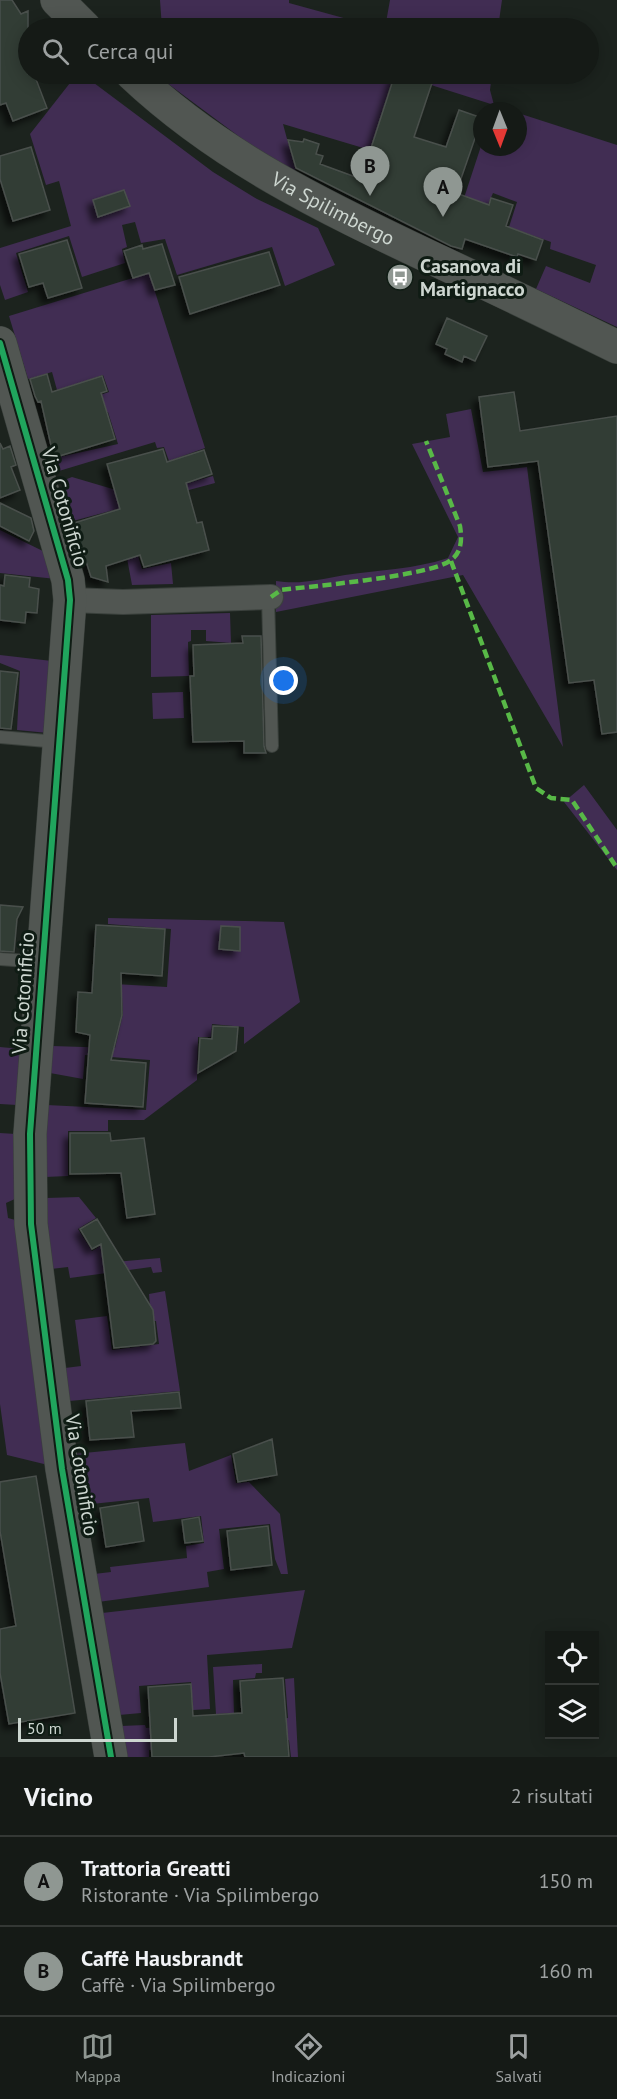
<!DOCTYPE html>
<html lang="it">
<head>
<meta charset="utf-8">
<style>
  body { margin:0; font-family:"PT Sans",sans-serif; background:#222723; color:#f1f3f6 }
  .controls { position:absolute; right:18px; bottom:18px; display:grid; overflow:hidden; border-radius:0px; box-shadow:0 3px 15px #0003 }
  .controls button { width:54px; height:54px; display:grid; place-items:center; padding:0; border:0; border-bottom:2px solid #343835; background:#151a16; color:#f1f3f6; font:30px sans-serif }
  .compass { position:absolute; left:473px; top:102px; width:54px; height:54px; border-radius:50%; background:#151a16; box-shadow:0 3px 15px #0003; rotate:179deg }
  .scale { position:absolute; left:18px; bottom:15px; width:159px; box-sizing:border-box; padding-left:6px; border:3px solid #cdd6d0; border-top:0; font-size:16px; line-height:21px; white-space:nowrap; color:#cdd6d0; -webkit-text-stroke:4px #0f1c14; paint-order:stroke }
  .you { position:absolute; left:284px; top:681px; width:21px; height:21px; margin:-15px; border:4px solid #fff; border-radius:50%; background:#1a73e8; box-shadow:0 0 0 9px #1a73e833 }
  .badge { display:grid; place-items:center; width:39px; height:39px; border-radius:50%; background:#8f9792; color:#111; font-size:20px; font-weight:700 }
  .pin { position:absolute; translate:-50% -50px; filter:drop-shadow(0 2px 3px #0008) }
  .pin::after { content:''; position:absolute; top:32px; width:21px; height:18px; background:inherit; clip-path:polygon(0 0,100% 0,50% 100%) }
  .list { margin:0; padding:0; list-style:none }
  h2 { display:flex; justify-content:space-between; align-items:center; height:78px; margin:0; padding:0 24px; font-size:26px }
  h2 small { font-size:20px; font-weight:400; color:#9da1a1 }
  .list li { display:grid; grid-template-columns:39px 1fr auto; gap:18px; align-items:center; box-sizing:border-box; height:90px; padding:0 24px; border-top:2px solid #343835 }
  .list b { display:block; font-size:22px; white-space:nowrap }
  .list p { margin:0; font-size:20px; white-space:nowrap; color:#9da1a1 }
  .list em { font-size:20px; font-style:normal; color:#9da1a1 }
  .icon { flex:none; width:33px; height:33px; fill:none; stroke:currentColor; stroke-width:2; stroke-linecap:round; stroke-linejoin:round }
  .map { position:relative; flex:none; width:617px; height:1757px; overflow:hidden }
  .search { position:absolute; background:#151a16; box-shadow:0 3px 15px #0003; left:18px; right:18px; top:18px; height:66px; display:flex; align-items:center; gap:15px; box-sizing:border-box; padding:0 21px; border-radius:33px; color:#9da1a1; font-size:22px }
  .sheet { height:258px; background:#151a16 }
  nav { display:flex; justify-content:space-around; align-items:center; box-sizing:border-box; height:84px; border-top:2px solid #343835; background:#151a16; font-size:16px; color:#9da1a1 }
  nav a { display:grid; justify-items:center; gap:3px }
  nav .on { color:#8f9792 }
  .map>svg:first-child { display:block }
</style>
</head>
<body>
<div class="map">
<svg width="617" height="1757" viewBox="0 0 617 1757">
  <defs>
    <filter id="shadow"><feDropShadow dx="-5.5" dy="5.5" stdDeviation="3" flood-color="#0009"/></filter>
  </defs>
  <rect width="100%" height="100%" fill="#1c231e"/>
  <path fill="#412d53" d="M160,0H289V3L380,28H162Z
    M390,0H502L498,28H385Z
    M77,74H82L213,172L257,199L318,228L335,265L285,286L272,247L177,275L165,239L141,243L135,222L122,225L127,247L122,249L125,263L82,277L69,236L16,253L28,292L5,300L0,285V248L71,226L59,181L46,185L30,134Z
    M166,74H394L370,150L283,124L297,176L241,138L167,83Z
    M419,74H492L490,90L494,105L512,111H492L494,105L431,85L433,78Z
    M518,113L617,145V327L536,289L546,266L590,283L596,265L550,249L551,242L509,227L517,202L493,193L486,209L463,201L482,143V147H518Z
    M149,273L205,448L169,461L164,447L157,448L155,442L59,471L55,458L118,444L108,412L96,415L91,398L109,392L103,375L57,390L52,372L28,379L9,316Z
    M471,409L483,472L527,467L563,747L463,575L276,612V581C301,585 321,579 345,575C380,570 415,569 448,558L458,537L412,444L450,437L446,414Z
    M213,476L215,483L73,521L62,481L72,477L116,490L120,502Z
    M124,509L142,569L171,563L173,584L132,585L118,510Z
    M0,530L51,555L56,579L0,573Z
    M230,613L231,643L206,641V630H191V641L188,642L189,676L151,677V615Z
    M0,655L52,661L48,733L17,730L20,671L0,663Z
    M183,692L184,718L153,719L152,693Z
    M584,785L617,830V870L564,802Z
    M108,918L284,922L300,1002L244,1044V1027L212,1024L211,1037H198L197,1080L144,1120H108V1131H68V1176L45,1177L47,1105L146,1110L150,1060L85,1055L83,1079L50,1073L52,1046L115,1048L123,1014L122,996L114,995L115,984L167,987L171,929L108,924Z
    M0,1047L21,1049L17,1105L0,1104Z
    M0,1133L16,1134L17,1198L6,1203L8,1218L19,1221L48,1465L7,1455L0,1404Z
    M79,1197L96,1218L78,1229L92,1251L109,1240L113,1245L115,1262L160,1258L162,1272L153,1273L151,1267L70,1278L68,1267L51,1269L46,1198Z
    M165,1291L180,1391L69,1401L65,1368L81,1366L75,1320L107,1316L112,1350L159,1344L156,1321H151L149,1294Z
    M185,1443L189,1471L231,1455L236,1483L249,1482L280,1514L288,1574H281L275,1559L270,1524L219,1529L224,1569L207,1572L209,1587L98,1602L94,1574L111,1572L110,1567L187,1558L186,1546L204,1543L201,1516L153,1522L149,1498L82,1505L74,1454Z
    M305,1590L292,1648L207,1655L210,1709L193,1710L191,1682L139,1686L141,1713L119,1715L102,1613Z
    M262,1664V1673H256L255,1678L233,1680L234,1713L216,1714L213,1667Z
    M294,1678L298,1757H291L289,1740L274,1741L273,1720L288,1718L285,1679Z
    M145,1725L146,1728L162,1727L163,1749L149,1750V1757H125L121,1726Z"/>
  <path fill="#303c35" stroke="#4a504c" stroke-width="1.5" filter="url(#shadow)" d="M0,0H12L21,14L28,11V74H34L47,108L13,121L6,103L0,105Z
    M395,74H435L414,137L446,147L459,110L482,118L456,193L489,205L491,198L513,205L506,226L543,240L536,260L518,254L517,257L465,239L462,249L451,246L296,168L288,140L303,142L304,139L319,144L316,154L323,156L320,164L361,179Z
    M31,147L50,210L13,221L0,179V156Z
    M124,190L130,206L98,217L93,200Z
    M67,240L82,288L48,298L43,283L29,287L19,254Z
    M162,244L175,285L155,290L149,273L133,278L124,251L142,245L143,249Z
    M269,252L280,285L190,314L179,277Z
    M447,318L487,336L475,361L464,356L462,362L445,354L447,349L436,344Z
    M47,374L52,392L102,376L107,391L101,393L115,439L56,457L52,450L41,401L38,402L35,396L30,379Z
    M514,392L520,431L617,416V732L602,734L594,680L569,683L538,461L488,467L479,397Z
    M0,443L3,449L10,446L16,465L11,467L20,490L0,498Z
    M163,449L167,462L204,450L212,474L186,483L197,523L202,522L209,550L144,567L140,555L106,566L108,582L91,577L74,523L120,509L107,464Z
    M0,503L31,518L34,531L29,541L0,526Z
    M5,575L30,578L29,587L39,589L37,613L26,612L25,623L0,620V585L4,586Z
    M242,636H261L264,746L266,753H244V741L193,742L190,676H194L193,645L243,643Z
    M0,671L18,673L11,729L0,728Z
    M0,905L23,907L17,919L14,952L0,951Z
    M96,925L165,929L162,976L121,973L122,1015L111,1060L146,1063L143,1107L85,1103L90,1035L76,1032L78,992L92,993Z
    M221,926L240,927V951L219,949Z
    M213,1026L238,1027L236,1051L198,1073L200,1038L212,1039Z
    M70,1133H110L111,1141L144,1138L155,1214L127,1218L121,1173L70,1174Z
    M97,1219L153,1310L156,1341L153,1344L114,1348L101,1244L92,1249L80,1229Z
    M179,1392L181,1408L131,1411L134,1437L90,1440L86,1401Z
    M272,1439L277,1475L238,1482L233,1454Z
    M36,1476L75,1713L9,1724L0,1673V1629L16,1626L0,1531V1482Z
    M138,1502L144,1541L106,1547L100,1508Z
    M199,1517L203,1541L185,1543L182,1520Z
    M268,1526L272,1565L231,1570L227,1531Z
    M283,1678L289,1757H245L244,1753L209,1757H152L148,1687L191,1684L193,1716L242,1713L240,1681Z"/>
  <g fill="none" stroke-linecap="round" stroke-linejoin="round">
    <defs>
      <path id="lane" d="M268,597L272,746
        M0,737L58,742
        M0,959L41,962"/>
      <path id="street" d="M70,600L123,602L271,597"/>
      <g id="secondary">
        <path d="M57,0L85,28"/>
        <path id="s1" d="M132,74C220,157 324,207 432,258C494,287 556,317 617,347"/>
        <path d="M0,343L68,580L70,600L30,1134L31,1224L62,1469L111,1757"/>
      </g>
    </defs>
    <use href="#lane" stroke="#3a403c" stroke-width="14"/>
    <use href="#street" stroke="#3a403c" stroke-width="26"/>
    <use href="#secondary" stroke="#3a403c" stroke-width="34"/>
    <use href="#lane" stroke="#515652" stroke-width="12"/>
    <use href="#street" stroke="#515652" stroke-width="24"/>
    <use href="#secondary" stroke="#515652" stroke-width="33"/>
    <path stroke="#58b947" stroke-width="4.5" stroke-dasharray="9 4.5" stroke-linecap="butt" d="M451,561L536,788L551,798L572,800L617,868
      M271,597L281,590C313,586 432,576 451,560C462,552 462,539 460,526L426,441"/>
    <defs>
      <path id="cycleway" d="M0,343L68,580L70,600L30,1134L31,1224L62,1469L111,1757"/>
    </defs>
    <use href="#cycleway" stroke="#0f1c14" stroke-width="10"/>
    <use href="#cycleway" stroke="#20a55d" stroke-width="6"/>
  </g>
  <defs>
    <symbol id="bus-disc" viewBox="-11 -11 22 22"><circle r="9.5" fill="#8f9792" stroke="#0f1c14"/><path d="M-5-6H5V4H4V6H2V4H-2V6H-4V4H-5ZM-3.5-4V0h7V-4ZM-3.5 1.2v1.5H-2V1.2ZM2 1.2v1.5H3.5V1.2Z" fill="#fff"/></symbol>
  </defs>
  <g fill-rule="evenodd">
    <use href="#bus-disc" x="385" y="262" width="30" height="30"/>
  </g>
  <g text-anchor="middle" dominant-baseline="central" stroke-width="6" stroke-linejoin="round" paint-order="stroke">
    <g font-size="20" fill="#cdd6d0" stroke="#0f1c14">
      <text stroke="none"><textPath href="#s1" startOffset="243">Via Spilimbergo</textPath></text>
      <text transform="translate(65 507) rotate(74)">Via Cotonificio</text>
      <text transform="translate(23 993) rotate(-86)">Via Cotonificio</text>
      <text transform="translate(82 1475) rotate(81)">Via Cotonificio</text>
    </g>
    <g font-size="20" font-weight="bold" fill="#cdd6d0" stroke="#0f1c14" text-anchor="start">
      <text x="420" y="266">Casanova di<tspan x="420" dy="23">Martignacco</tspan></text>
    </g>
  </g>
</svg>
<div class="controls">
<button><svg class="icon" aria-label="locate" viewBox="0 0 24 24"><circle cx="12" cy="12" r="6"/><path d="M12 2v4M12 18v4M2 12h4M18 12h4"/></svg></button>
<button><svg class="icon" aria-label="layers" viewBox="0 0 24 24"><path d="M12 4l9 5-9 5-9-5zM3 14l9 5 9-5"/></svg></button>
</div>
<svg class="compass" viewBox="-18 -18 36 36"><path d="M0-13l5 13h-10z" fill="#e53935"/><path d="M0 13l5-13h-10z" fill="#9da1a1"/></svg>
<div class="scale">50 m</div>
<div class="you"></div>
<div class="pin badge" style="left:443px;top:217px">A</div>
<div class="pin badge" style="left:370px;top:196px">B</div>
<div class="search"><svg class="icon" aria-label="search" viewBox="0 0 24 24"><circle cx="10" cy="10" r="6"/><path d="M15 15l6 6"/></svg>Cerca qui</div>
</div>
<section class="sheet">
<h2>Vicino<small>2 risultati</small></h2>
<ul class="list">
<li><span class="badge">A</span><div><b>Trattoria Greatti</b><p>Ristorante · Via Spilimbergo</p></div><em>150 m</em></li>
<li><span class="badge">B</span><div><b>Caffė Hausbrandt</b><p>Caffè · Via Spilimbergo</p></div><em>160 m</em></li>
</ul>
</section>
<nav>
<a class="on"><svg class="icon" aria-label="map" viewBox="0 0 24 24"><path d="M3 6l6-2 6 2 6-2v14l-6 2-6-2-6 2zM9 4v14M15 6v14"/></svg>Mappa</a>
<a><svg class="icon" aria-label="directions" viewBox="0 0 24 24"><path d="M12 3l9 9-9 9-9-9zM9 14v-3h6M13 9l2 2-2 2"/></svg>Indicazioni</a>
<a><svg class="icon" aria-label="saved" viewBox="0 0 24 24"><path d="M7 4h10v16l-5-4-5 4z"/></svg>Salvati</a>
</nav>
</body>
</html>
